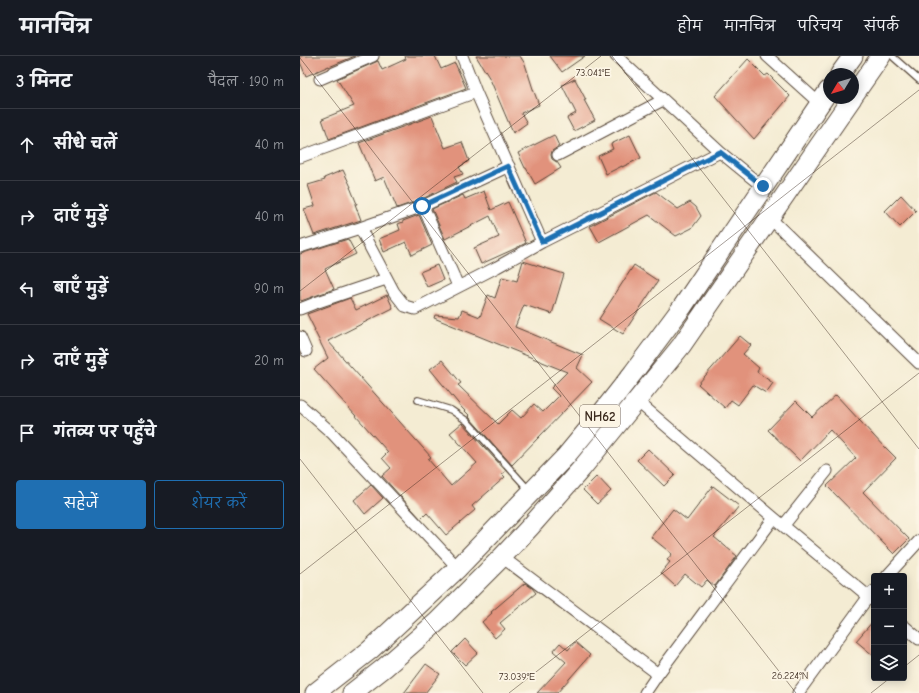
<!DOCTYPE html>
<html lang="hi">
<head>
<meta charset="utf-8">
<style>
  body { margin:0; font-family:"Comic Neue","Playpen Sans Deva",sans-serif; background:#242831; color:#f1f3f6 }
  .controls { position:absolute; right:12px; bottom:12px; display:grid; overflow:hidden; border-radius:4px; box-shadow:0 2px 10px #0003 }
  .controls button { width:36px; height:36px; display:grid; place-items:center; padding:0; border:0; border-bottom:1px solid #363941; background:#171b24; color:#f1f3f6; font:20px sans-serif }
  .compass { position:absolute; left:523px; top:12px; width:36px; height:36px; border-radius:50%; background:#171b24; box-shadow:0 2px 10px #0003; rotate:232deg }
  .stop { position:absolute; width:12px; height:12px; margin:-9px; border:3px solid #1f6fb2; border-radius:50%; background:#fff }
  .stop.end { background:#1f6fb2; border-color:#fff; box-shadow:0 1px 4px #0008 }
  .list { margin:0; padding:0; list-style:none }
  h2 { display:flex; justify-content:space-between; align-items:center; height:52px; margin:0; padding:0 16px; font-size:17px }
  h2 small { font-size:13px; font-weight:400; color:#9ea1a6 }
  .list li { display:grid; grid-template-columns:26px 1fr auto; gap:12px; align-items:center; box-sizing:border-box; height:72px; padding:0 16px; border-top:1px solid #363941 }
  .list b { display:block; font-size:15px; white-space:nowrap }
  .list em { font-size:13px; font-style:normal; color:#9ea1a6 }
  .actions { display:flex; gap:8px; padding:12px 16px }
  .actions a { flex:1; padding:9px 0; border:1px solid #1f6fb2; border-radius:4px; text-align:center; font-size:14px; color:#1f6fb2 }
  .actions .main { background:#1f6fb2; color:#fff }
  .icon { flex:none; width:22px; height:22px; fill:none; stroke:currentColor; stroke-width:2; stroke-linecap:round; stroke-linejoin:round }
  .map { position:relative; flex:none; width:619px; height:637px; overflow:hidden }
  header { display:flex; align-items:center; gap:24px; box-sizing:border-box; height:56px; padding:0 20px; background:#171b24; border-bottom:1px solid #363941 }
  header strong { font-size:19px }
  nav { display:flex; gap:22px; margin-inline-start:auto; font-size:14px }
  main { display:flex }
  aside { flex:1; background:#171b24 }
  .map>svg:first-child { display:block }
</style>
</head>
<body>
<header>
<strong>मानचित्र</strong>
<nav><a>होम</a><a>मानचित्र</a><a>परिचय</a><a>संपर्क</a></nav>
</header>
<main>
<aside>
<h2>3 मिनट<small>पैदल · 190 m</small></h2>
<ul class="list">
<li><svg class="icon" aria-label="ahead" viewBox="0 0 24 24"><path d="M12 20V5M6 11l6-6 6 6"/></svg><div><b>सीधे चलें</b></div><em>40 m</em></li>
<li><svg class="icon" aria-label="right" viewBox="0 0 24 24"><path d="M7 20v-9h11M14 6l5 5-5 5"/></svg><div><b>दाएँ मुड़ें</b></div><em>40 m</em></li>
<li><svg class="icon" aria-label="left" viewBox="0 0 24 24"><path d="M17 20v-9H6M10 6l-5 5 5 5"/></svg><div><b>बाएँ मुड़ें</b></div><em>90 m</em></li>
<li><svg class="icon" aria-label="right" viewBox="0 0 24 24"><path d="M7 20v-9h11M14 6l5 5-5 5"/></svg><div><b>दाएँ मुड़ें</b></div><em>20 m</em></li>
<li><svg class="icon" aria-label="arrive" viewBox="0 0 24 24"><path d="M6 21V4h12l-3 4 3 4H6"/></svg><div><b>गंतव्य पर पहुँचे</b></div></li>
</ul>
<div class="actions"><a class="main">सहेजें</a><a>शेयर करें</a></div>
</aside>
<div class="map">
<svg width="619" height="637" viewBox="0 0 619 637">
  <rect width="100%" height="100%" fill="#fcf5e5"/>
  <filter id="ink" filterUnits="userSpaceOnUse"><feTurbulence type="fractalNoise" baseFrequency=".025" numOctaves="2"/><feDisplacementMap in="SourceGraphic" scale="8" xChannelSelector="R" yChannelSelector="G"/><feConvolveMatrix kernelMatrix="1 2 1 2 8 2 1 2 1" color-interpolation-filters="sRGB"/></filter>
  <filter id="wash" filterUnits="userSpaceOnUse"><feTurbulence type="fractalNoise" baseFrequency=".012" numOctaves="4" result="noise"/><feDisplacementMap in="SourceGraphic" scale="16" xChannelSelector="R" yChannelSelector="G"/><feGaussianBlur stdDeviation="0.9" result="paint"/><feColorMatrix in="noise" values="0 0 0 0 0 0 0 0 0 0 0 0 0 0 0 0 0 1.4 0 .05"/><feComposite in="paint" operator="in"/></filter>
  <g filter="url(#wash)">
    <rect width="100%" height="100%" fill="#f4ecd3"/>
    <g id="blocks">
      <path fill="#e1927b" d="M0,0H55L29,11V10L6,20L0,6Z
        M105,0H135L141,13L155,7L166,32L29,83L22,63L54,50L37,23L78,5L82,14L106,3Z
        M176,0H220L225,8L233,33L239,49L221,57L227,67L213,77L190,23Z
        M250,0H285L262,16Z
        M448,3L465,20L468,18L490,40L454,83L415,40Z
        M275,23L286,44H284L295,64L274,75L267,62L276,57L262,29Z
        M132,60L145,92L162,86L169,105L159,111L163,118L154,121L157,126L120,144L97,152L84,121L75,125L59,87Z
        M254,79L259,90L252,95L251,99L252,103L255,105L257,106L261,112L235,128L226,112H225L218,97Z
        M330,79L341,102L322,111V110L306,118L298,100L313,93L311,88Z
        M43,114L51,131H50L57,148H55L61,164L14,179L4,153L15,150L8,129L25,124L24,122Z
        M184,135L191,154L208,146L226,187L212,194L181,208L174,192L199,181L190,160L145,183L132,153L163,139L165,143Z
        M356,136L378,153L390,146L396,151L401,160L392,172L376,180L349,159L299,186L290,170Z
        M601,139L616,155L600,171L585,155Z
        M119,159L132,189L112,199L106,186L84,196L79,183L100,174L98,168L103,166V165Z
        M48,183L56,198L25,213L34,233L1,245L0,243V198Z
        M223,205L264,218L252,258L224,249L215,271L283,299L277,312L292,326L212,409L169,361L170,360L162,352L130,313L142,304L161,327L158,329L198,368L212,354L221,362L234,348L243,356L259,340L251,332L267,316L134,262L135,259L159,261L162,254L180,261L188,239L195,242L202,221L217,225Z
        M137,209L143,224L127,231L120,216Z
        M334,209L358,225L323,278L299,263Z
        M87,239L93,252L28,285L131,401L128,403L151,430L177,407L150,377L162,367L206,415L202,418L205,421L172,450L175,454L146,479L127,457L121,463L82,420L91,412L82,402L88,396L14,313L28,302L14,274H15L7,258L50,242L56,254Z
        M440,280L451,289L443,298L459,312L457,316L473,327L466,337L453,329L438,349L431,344L425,352L398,328Z
        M536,339L585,392V391L596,402L563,436L609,483L594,498L527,430L556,402L530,374L500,405L468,374L496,345L512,361Z
        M348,393L375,419L364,430L337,404Z
        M297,420L311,435L297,448L283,434Z
        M71,429L83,442L65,458L54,444Z
        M413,430L439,450L414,481L437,500L415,530L407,524L401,531L385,518L375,530L361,517L370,506L367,504L372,498L351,481L373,453L387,464Z
        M225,527L232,532L236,537L200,567L205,573L195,582L182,566L192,557L191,556Z
        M574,564V600L556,585Z
        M165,583L178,597L165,609L152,596Z
        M275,586L290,599L257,637H237L266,606L253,595L260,587L268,594Z
        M126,608L140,618L125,637H104Z"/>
    </g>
  </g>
  <g filter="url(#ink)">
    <use href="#blocks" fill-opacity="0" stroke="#574739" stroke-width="1"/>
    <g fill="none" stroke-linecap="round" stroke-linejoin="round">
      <defs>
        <path id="service" d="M592,0L619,24
          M118,344L151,354L167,365L229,434"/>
        <path id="minor" d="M162,0L176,36L242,186
          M316,0L420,96L463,131
          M467,0L519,47
          M20,23L73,0
          M258,99L363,44
          M0,101L176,36
          M123,150L158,230
          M469,161L619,307
          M60,172L94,236L105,250L115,253L197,211L242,186L420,96
          M0,191L60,172L123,150L209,110
          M0,253L15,247L86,223
          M0,281L6,295
          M337,345L474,462L574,545
          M0,349L32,377L158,512
          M484,469L527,415
          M202,501L358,618
          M587,520L619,485
          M604,570L619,583
          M345,637L358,618L474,462
          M498,637L569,540L574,535"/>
        <path id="trunk" d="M540,18L553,0
          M553,40L581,0
          M15,637L70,594L158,512L266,400L300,359L333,317L383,250L529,34
          M52,637L84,612L137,566L202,501L231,470L282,412L381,290L552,42"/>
      </defs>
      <use href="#service" stroke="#574739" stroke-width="8"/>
      <use href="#minor" stroke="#574739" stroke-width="13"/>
      <use href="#trunk" stroke="#574739" stroke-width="21"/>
      <use href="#service" stroke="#fff" stroke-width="5.5"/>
      <use href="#minor" stroke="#fff" stroke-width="11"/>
      <use href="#trunk" stroke="#fff" stroke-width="19"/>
    </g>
  </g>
  <g fill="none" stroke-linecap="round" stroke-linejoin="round" filter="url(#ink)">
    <path stroke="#1f6fb2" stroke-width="5" d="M122,150L208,110L242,186L420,96L463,130"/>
  </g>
  <path fill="none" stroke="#3b2a1e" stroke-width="1" stroke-opacity="0.45" d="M312,0L619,393M0,2L496,637M0,235L301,0M0,403L183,637M0,518L619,34M604,611L619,599M209,637L619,317M571,637L590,622"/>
  <g text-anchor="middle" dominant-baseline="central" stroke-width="3.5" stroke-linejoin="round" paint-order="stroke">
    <rect fill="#fcf5e5" stroke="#75675a" stroke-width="1" x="280" y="349" width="40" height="22" rx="3"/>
    <g font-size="13" font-weight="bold" fill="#3b2a1e">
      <text x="300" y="360">NH62</text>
    </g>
  </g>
  <g font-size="10" text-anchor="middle" fill="#3b2a1e" stroke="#fcf5e5" stroke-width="3.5" stroke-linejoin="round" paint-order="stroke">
    <text x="293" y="20">73.041°E</text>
    <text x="490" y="623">26.224°N</text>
    <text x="217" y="624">73.039°E</text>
  </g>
</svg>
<div class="controls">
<button>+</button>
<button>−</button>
<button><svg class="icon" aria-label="layers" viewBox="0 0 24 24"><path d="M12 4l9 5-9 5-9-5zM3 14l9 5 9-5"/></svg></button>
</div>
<svg class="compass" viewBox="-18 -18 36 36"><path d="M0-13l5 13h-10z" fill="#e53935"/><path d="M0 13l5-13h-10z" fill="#9ea1a6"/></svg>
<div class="stop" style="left:122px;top:150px"></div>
<div class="stop end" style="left:463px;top:130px"></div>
</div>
</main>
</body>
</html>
